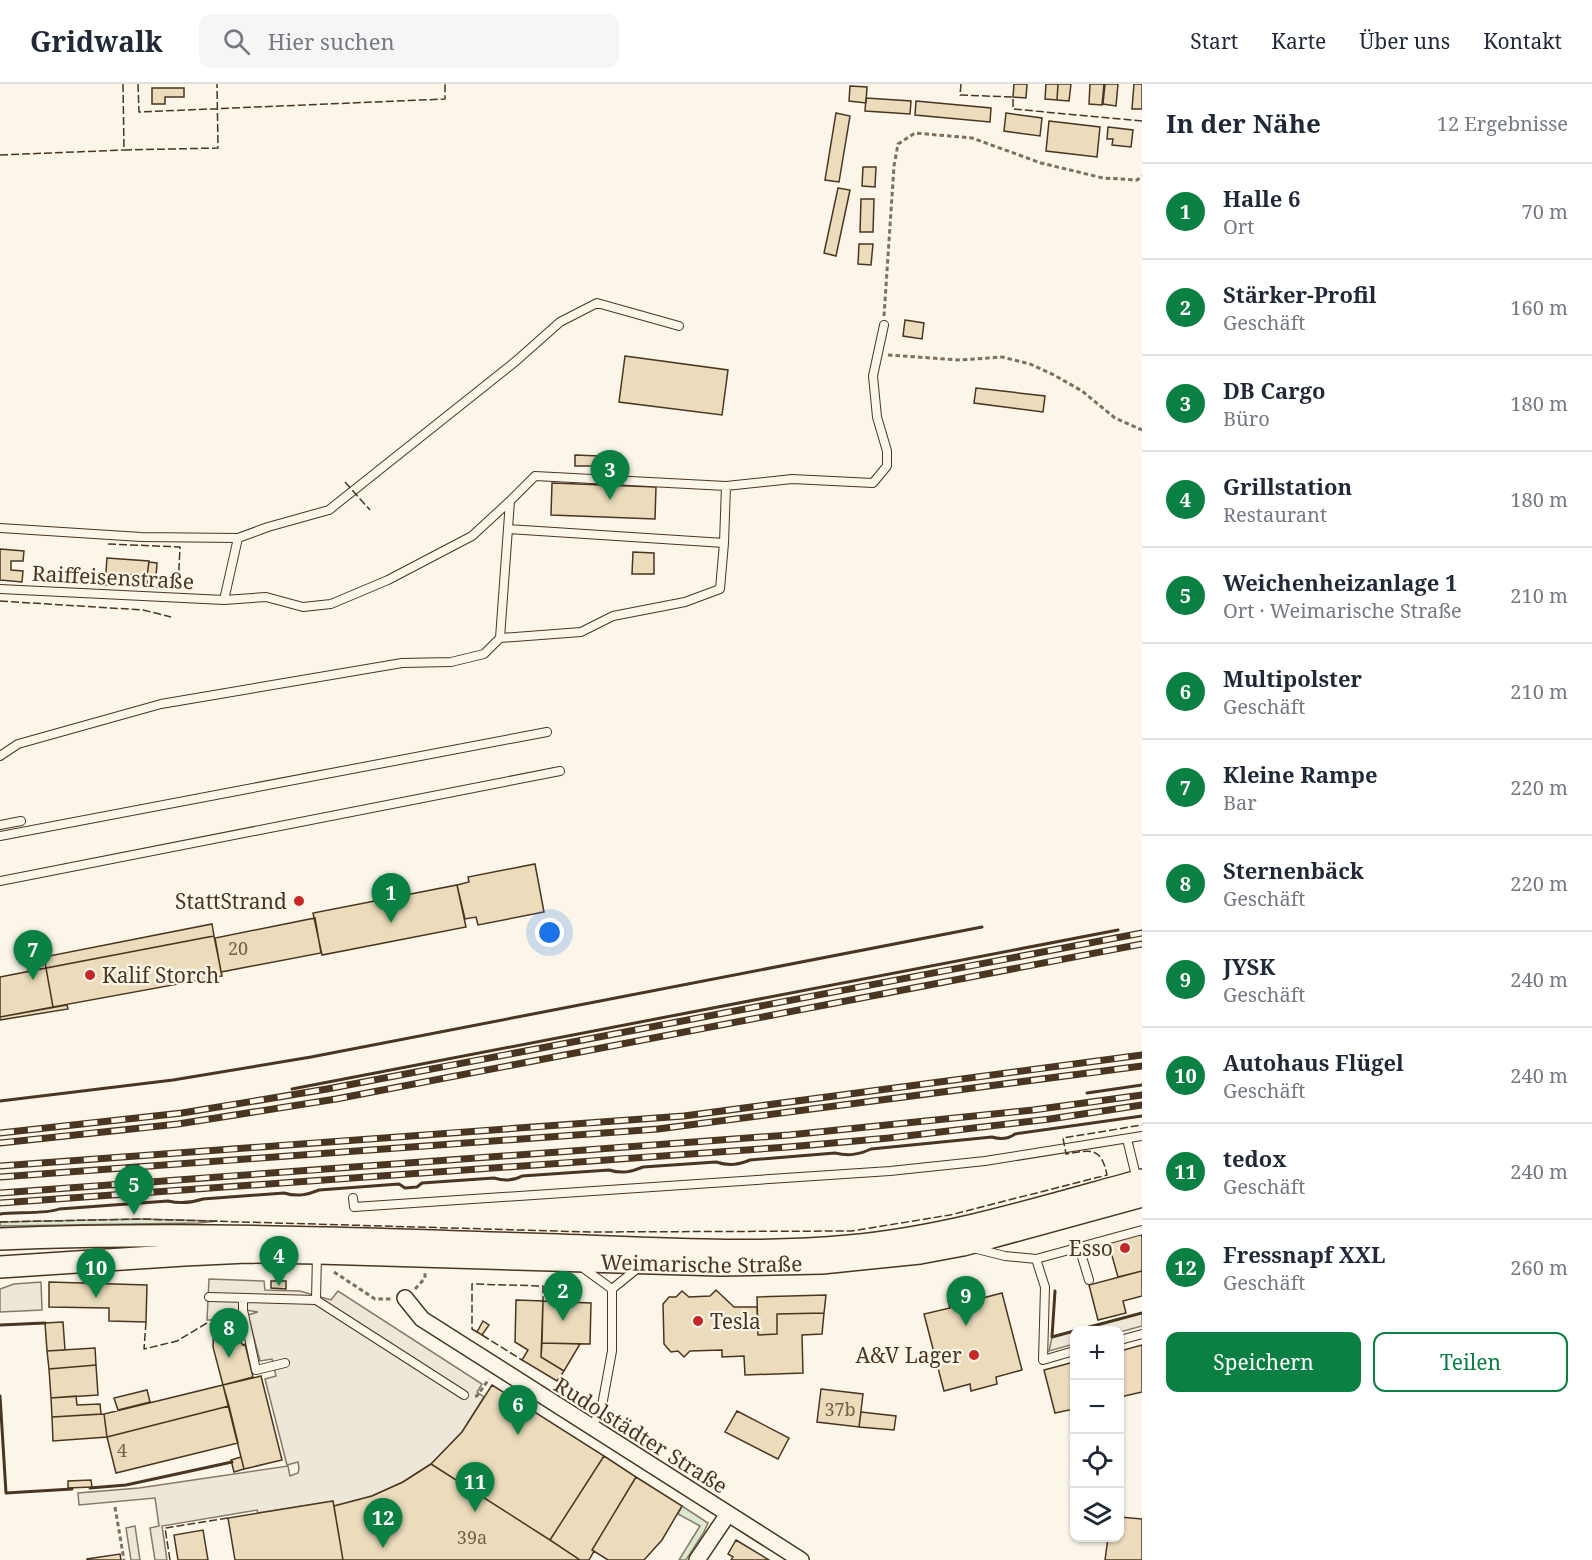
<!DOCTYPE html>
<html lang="de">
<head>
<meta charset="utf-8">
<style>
  body { margin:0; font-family:"Noto Serif",serif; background:#f6f6f7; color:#1f2937 }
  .controls { position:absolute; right:18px; bottom:18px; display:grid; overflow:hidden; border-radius:12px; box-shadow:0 2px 4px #0004 }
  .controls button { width:54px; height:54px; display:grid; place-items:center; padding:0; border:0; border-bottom:2px solid #e0e1e3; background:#fff; color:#1f2937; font:30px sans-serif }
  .you { position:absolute; left:550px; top:849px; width:21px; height:21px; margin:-15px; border:4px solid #fff; border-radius:50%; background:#1a73e8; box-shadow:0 0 0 9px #1a73e833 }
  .badge { display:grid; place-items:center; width:39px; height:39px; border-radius:50%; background:#0b8043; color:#fff; font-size:20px; font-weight:700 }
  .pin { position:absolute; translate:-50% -50px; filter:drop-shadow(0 2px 3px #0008) }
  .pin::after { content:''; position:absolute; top:32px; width:21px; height:18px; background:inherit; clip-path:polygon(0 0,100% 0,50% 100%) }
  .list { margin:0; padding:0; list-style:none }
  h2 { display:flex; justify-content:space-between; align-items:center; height:78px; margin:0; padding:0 24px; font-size:26px }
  h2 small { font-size:20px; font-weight:400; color:#747a83 }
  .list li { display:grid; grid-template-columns:39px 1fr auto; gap:18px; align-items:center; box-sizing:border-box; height:96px; padding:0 24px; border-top:2px solid #e0e1e3 }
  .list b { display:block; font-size:22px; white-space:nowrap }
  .list p { margin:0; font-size:20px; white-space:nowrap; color:#747a83 }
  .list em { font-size:20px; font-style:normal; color:#747a83 }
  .actions { display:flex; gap:12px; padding:18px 24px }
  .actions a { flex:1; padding:14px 0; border:2px solid #0b8043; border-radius:12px; text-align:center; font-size:21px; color:#0b8043 }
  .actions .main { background:#0b8043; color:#fff }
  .icon { flex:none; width:33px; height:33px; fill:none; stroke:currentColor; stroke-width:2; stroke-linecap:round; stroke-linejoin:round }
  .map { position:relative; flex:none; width:1142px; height:1476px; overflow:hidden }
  header { display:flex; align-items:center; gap:36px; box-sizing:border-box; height:84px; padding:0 30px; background:#fff; border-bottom:2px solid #e0e1e3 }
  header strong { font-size:28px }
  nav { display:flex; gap:33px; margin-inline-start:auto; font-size:21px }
  .search { width:420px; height:54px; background:#f6f6f7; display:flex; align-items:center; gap:15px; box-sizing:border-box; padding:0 21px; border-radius:12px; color:#747a83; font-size:22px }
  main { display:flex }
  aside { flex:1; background:#fff }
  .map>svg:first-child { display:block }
</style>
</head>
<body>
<header>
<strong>Gridwalk</strong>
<div class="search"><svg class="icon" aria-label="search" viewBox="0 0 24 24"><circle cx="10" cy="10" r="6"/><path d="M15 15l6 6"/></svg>Hier suchen</div>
<nav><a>Start</a><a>Karte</a><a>Über uns</a><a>Kontakt</a></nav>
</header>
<main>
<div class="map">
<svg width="1142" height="1476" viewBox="0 0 1142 1476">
  <rect width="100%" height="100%" fill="#fbf6e9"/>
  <path fill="#dce7d0" stroke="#887966" stroke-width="1.5" d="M139,1135L218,1137L199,1139L0,1142V1138Z
    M682,1422L708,1439L704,1448L686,1476H679L700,1442L678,1430Z"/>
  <path fill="#ede7d9" stroke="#887966" stroke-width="1.5" d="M209,1195L264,1197L265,1206L300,1207L331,1216L338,1207L482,1300L477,1308L484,1313L462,1348L431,1380L403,1398L372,1412L334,1422L332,1417L258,1429L257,1426L162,1442L167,1476H155L150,1444L159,1442L155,1414L79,1421L78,1409L139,1404L288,1382L290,1392L298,1389L299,1385L298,1378L287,1381L265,1295L276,1292L272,1275L260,1277L248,1231L258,1228L240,1225V1236H207Z
    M41,1198L42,1226L0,1228V1205L14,1200Z
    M1142,1229V1242L1120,1248V1246H1078Z
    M1074,1247V1260L1049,1267L1052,1253Z
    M135,1442L140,1476H131L126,1444Z"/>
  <path fill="#ecdcbc" stroke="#4a3520" stroke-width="1.5" d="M1014,0H1027L1026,14L1013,13Z
    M1046,0H1058L1057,16L1045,15Z
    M1058,0H1071L1069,17L1057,16Z
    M1090,0H1104L1102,21L1089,20Z
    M1105,0H1118L1116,22L1103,20Z
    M1134,0H1142V25H1132Z
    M850,2L867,3L866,19L849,17Z
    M152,4H184V13H165V20H152Z
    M866,14L911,17L910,30L865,27Z
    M916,17L991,24L990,38L915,31Z
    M836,29L850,32L839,98L825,96Z
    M1006,29L1042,34L1040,52L1004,47Z
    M1049,37L1100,43L1097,73L1046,67Z
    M1108,43L1133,46L1131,63L1112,61L1113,55H1107Z
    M863,83H876L875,103L862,102Z
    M838,104L850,106L836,172L824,169Z
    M861,115H874L873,148H860Z
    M859,160H873L871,181L858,180Z
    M905,236L924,239L922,255L903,252Z
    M625,272L728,286L722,331L619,318Z
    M976,304L1045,312L1043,328L974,319Z
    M575,371L599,372V382H575Z
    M552,399L656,403L655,435L551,431Z
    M0,465L24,467L23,477H11V486L23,487L22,498L0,496Z
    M633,468L654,469V490H632Z
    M107,474L149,477L147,492L116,490V501H105Z
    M149,478L157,479L156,493L147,492Z
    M535,780L544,828L478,841L476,833L465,835L457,801L469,798L468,793Z
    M457,801L466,843L322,871L313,829Z
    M315,834L321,869L221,888L215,854Z
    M212,840L214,852L46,884L44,873Z
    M214,852L222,892L53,923L46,884Z
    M46,884L53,923L0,933V893Z
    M67,921L68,925L0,936V933Z
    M1140,1145L1142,1154V1187L1118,1193L1107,1154Z
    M1142,1187V1212L1123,1217L1126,1229L1098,1236L1089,1201Z
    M271,1197H286V1205L271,1204Z
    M49,1198L147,1201L146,1238L109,1237V1224L49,1223Z
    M716,1206L734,1223H757L758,1251L777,1250V1230L824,1229L822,1250L802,1251L803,1289L745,1291L744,1272L722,1273V1266L690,1267L684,1273L678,1267L671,1268L664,1260L663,1220L669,1213H676L682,1207L689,1213L710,1212Z
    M1002,1209L1022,1286L996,1293L997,1300L971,1307L970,1300L944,1307L924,1230L950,1224L948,1217L960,1213L974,1210L975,1216Z
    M826,1211L824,1229L777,1230V1250L758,1251L757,1213Z
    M516,1216L543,1217L541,1273L564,1287L557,1297L522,1276L528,1266L515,1258Z
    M543,1217L591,1219L590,1260L542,1259Z
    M483,1237L489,1241L482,1251L477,1248Z
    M63,1238L65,1266L47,1267L45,1239Z
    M214,1242L231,1247L243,1261L245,1260L253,1293L223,1301L213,1263Z
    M542,1259L580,1260L564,1287L541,1273Z
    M1142,1261V1308L1120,1313V1267Z
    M95,1264L96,1281L49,1285L47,1267Z
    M1074,1278V1325L1055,1329L1044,1286Z
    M96,1281L98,1311L51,1314L49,1285Z
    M261,1292L282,1376L244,1385L223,1301Z
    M223,1301L229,1322L107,1353L104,1330Z
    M492,1301L604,1372L550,1456L431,1380L462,1348Z
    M821,1305L863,1310L859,1343L817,1338Z
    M147,1306L150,1318L118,1326L114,1314Z
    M76,1312L77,1321L100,1320L101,1330L52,1333L51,1314Z
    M229,1322L238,1359L116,1389L107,1353Z
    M737,1327L789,1354L778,1375L725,1348Z
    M861,1328L896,1332L894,1346L859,1343Z
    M104,1330L107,1353L53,1357L52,1333Z
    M604,1372L636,1393L592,1466L594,1467L589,1476H580L550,1456Z
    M241,1373L244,1385L234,1388L231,1376Z
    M431,1380L550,1456L580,1476H343L334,1422L372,1412L403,1398Z
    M636,1393L682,1422L662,1456L644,1476H608L592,1466Z
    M91,1396L92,1403L68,1404V1397Z
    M333,1417L343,1476H235L228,1434Z
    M1120,1433L1142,1435V1476H1105L1108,1454H1120Z
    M203,1446L208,1476H178L174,1451Z
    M736,1456L769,1476H731L733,1473L728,1470Z
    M120,1470L121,1476H87V1475Z"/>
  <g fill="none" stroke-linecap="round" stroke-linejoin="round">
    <defs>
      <path id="lane" d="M0,444L141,453L238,454L224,516
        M508,445L724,459L726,402
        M238,454L268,443L329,426L516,277L560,238L597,219L679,242
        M0,505L224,516L266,513L303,523L331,520L388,496L472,452L510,417
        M500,554L581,548L613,532L685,518L720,505L724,459
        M0,672L18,660L161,620L402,579L451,578L484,570L500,554L510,417L535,392L726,402L792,395L873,399L887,382V367L877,333L873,292L884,241
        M0,741L21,737
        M0,752L547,648
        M0,797L560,687
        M1127,1055L1137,1096
        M353,1114L354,1123L890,1087L985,1077L1142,1052
        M1079,1163L1089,1196
        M973,1164L1005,1172L1036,1175L1142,1146
        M1036,1175L1045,1203L1043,1276L1074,1267
        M579,1181L612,1205
        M209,1213L316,1216L464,1311
        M243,1215V1226L256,1286L285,1279
        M316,1216L317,1170
        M1120,1256L1142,1250
        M591,1343L601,1327L612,1267V1205L638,1184"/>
      <path id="street" d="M405,1214L422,1235L801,1476
        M697,1476L728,1430"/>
      <g id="secondary">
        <path d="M0,1155C175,1148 351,1154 526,1160C633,1163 742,1172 849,1162C949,1153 1046,1122 1142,1096"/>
        <path id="s1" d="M0,1183L184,1171L247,1168L318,1169L720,1181L822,1179L920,1169L963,1161L1142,1112"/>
      </g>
    </defs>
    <use href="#lane" stroke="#4a3520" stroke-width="10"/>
    <use href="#street" stroke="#4a3520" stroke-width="18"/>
    <use href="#secondary" stroke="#4a3520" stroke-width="24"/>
    <path stroke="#7f6f5c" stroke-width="3" stroke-dasharray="4.5 3" stroke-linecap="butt" d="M884,232L894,82L898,60L915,49L972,54L1041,79L1103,94L1137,96L1142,92
      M888,271L960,276L1002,273L1030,280L1054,291L1082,307L1115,334L1142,346
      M334,1188L375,1215H391
      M415,1205L425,1194V1189
      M475,1312H477L489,1295
      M115,1423L124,1476"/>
    <use href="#lane" stroke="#fbf6e9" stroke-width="8"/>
    <use href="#street" stroke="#fbf6e9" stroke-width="15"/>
    <use href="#secondary" stroke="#fbf6e9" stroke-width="21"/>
    <defs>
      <path id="rail" d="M0,1049L182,1029L327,1005L1142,849
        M0,1059L178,1040L336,1015L1142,860
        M0,1082L684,1032L1142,971
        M0,1093L658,1045L1142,982
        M0,1109L789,1051L1033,1026L1142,1011
        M0,1119L788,1063L889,1054L1050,1035L1142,1021"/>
    </defs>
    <use href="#rail" stroke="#4a3520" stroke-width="7"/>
    <use href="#rail" stroke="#fbf6e9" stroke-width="4.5" stroke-dasharray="14" stroke-linecap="butt"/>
    <path stroke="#4a3520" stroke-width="1.5" stroke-dasharray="8 3" stroke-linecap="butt" d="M123,0L124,66L218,64L217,0
      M138,0L139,28L445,15V0
      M961,0L960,11L1013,13V25L1142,37
      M0,71L124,66
      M345,398L370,426
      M108,460L180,463L178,504L147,503V492
      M0,517L143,526L171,533
      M0,1138L139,1135L590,1148L851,1147L950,1131L1107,1091C1101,1062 1091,1066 1066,1070L1063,1054L1142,1041
      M146,1238L144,1265L177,1257L207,1239L214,1242
      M477,1248L472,1245V1200L543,1202V1217
      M482,1251L522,1276
      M170,1476L165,1444L228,1434"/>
    <path stroke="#4a3520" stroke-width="3" d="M292,1005L1118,846
      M1087,1009L1142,1001
      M0,1017L173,996L311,973L982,843
      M0,1130C15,1128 48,1130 59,1125L168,1117C181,1120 191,1119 203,1115L284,1109C297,1113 307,1111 319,1106L399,1100L405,1104L417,1103L422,1099L494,1094C504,1097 513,1097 522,1092L609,1086C622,1090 631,1088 643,1083L716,1078C729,1082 738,1081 750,1076L835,1069C848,1072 858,1071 871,1065L992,1053C1001,1056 1008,1055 1015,1050L1142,1032
      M1055,1207L1052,1253L1074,1247
      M0,1241L45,1239
      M1078,1246L1142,1229
      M0,1312L6,1409L72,1405
      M90,1404L126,1401L232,1378"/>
  </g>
  <g fill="#c62828" stroke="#fbf6e9" stroke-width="2">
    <circle cx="299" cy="817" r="6"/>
    <circle cx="90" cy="891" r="6"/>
    <circle cx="1125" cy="1164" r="6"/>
    <circle cx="698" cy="1237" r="6"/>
    <circle cx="974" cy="1271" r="6"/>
  </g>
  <g text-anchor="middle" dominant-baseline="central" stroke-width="4.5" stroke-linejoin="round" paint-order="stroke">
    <g font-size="18" fill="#725f47">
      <text x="238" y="864">20</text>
      <text x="840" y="1325">37b</text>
      <text x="122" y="1366">4</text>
      <text x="472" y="1453">39a</text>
    </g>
    <g font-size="21" fill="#4a3520" stroke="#fbf6e9">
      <text transform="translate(113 493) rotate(3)">Raiffeisenstraße</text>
      <text stroke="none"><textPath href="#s1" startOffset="702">Weimarische Straße</textPath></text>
      <text transform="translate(641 1351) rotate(32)">Rudolstädter Straße</text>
    </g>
    <g font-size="21" fill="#4a3520" stroke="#fbf6e9" text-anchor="end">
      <text x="287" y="817">StattStrand</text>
      <text x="102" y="891" text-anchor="start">Kalif Storch</text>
      <text x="1113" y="1164">Esso</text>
      <text x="710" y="1237" text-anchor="start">Tesla</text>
      <text x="962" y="1271">A&amp;V Lager</text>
    </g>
  </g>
</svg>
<div class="controls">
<button>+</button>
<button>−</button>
<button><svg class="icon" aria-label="locate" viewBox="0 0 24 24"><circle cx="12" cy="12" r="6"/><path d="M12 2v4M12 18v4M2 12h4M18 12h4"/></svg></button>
<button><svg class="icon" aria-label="layers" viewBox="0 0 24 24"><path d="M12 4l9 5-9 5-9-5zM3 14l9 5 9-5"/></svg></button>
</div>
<div class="you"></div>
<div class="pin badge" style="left:391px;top:839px">1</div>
<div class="pin badge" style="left:563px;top:1237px">2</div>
<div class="pin badge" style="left:610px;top:416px">3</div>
<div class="pin badge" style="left:279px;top:1202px">4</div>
<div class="pin badge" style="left:134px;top:1131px">5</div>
<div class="pin badge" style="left:518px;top:1351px">6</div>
<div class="pin badge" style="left:33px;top:896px">7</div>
<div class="pin badge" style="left:229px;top:1274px">8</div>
<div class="pin badge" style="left:966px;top:1242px">9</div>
<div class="pin badge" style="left:96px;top:1214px">10</div>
<div class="pin badge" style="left:475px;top:1428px">11</div>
<div class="pin badge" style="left:383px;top:1464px">12</div>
</div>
<aside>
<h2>In der Nähe<small>12 Ergebnisse</small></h2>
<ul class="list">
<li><span class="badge">1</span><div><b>Halle 6</b><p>Ort</p></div><em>70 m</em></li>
<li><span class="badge">2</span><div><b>Stärker-Profil</b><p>Geschäft</p></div><em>160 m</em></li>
<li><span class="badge">3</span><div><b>DB Cargo</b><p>Büro</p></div><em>180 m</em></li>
<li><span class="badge">4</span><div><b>Grillstation</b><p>Restaurant</p></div><em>180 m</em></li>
<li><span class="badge">5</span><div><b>Weichenheizanlage 1</b><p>Ort · Weimarische Straße</p></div><em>210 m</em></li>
<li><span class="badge">6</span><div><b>Multipolster</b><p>Geschäft</p></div><em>210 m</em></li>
<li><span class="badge">7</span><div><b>Kleine Rampe</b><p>Bar</p></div><em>220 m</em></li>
<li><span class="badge">8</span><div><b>Sternenbäck</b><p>Geschäft</p></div><em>220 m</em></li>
<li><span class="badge">9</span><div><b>JYSK</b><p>Geschäft</p></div><em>240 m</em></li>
<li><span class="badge">10</span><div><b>Autohaus Flügel</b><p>Geschäft</p></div><em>240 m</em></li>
<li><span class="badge">11</span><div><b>tedox</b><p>Geschäft</p></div><em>240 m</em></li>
<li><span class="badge">12</span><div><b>Fressnapf XXL</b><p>Geschäft</p></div><em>260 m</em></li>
</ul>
<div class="actions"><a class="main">Speichern</a><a>Teilen</a></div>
</aside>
</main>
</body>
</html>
